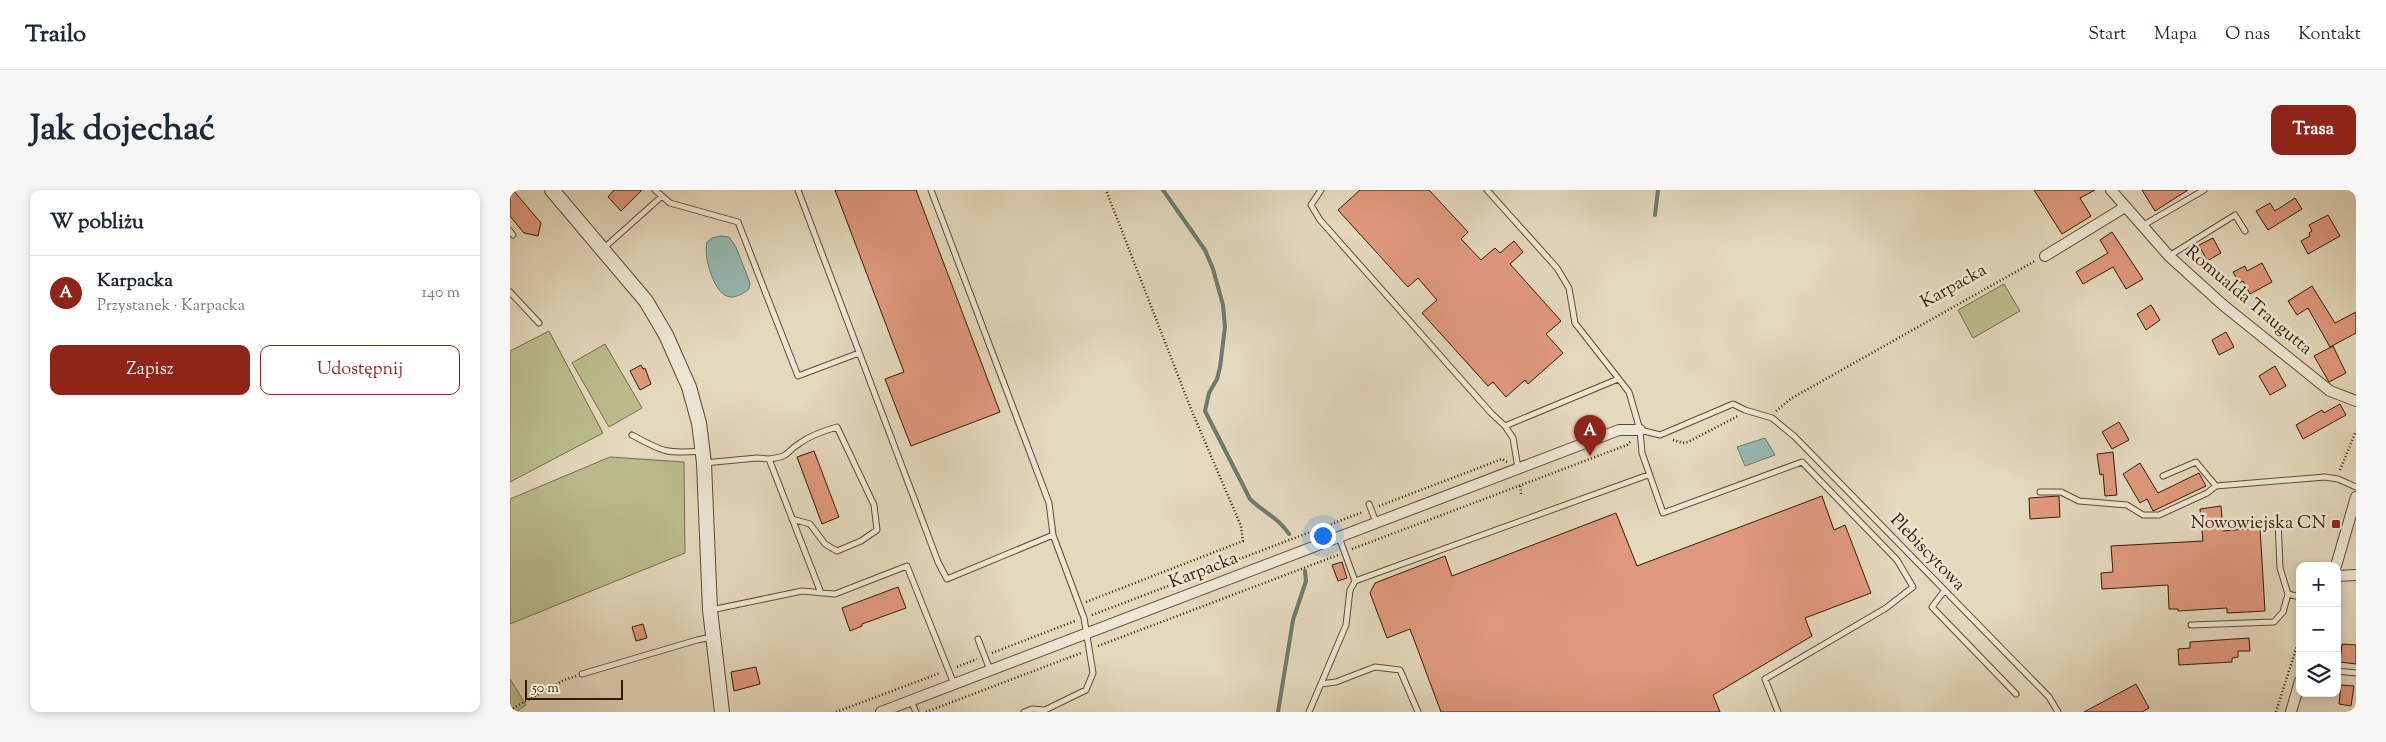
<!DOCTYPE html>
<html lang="pl">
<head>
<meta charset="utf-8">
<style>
  body { margin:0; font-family:"Sorts Mill Goudy",serif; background:#f6f6f7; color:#1f2937 }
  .controls { position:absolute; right:15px; bottom:15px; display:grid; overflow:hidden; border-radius:10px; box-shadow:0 2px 8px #0003 }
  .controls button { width:45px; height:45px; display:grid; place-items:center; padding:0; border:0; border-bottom:1px solid #e0e1e3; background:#fff; color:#1f2937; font:25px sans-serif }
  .scale { position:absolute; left:15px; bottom:12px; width:98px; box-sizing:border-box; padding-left:5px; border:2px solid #351b00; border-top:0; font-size:14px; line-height:18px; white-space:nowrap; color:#351b00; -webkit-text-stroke:4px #ede6d4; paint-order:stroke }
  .you { position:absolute; left:812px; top:345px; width:18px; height:18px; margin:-12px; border:4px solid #fff; border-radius:50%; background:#1a73e8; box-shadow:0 0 0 8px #1a73e833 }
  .badge { display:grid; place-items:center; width:32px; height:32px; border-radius:50%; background:#8f2418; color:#fff; font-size:16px; font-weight:700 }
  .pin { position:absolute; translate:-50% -41px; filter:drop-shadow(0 1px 2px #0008) }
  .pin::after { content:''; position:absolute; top:26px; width:18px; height:15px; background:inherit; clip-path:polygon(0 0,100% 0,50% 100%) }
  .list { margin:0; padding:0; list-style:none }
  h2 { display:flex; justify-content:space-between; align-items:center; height:65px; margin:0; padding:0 20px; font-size:21px }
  h2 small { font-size:16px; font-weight:400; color:#747a83 }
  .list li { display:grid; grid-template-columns:32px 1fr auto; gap:15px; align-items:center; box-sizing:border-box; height:75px; padding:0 20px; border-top:1px solid #e0e1e3 }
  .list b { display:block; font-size:19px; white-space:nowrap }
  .list p { margin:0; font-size:16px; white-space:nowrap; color:#747a83 }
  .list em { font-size:16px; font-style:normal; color:#747a83 }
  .actions { display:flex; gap:10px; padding:15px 20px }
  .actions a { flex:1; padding:11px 0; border:1px solid #8f2418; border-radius:10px; text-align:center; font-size:18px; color:#8f2418 }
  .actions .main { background:#8f2418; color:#fff }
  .icon { flex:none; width:28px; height:28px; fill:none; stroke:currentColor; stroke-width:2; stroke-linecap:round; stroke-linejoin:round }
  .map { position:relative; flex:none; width:1846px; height:522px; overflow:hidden; border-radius:10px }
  header { display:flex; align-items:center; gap:30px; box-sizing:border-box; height:70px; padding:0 25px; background:#fff; border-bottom:1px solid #e0e1e3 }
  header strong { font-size:24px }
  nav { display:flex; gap:28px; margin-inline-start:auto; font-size:18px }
  .intro { display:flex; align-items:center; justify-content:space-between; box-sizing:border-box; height:120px; padding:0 30px }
  h1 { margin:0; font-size:35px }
  .button { padding:12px 22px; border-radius:10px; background:#8f2418; color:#fff; font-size:18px; font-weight:700 }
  main { display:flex; gap:30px; padding:0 30px }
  aside { flex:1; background:#fff; border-radius:10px; box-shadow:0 2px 8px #0003 }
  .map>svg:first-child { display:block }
</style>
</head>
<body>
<header>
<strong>Trailo</strong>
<nav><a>Start</a><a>Mapa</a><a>O nas</a><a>Kontakt</a></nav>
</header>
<div class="intro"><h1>Jak dojechać</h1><a class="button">Trasa</a></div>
<main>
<aside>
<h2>W pobliżu<small></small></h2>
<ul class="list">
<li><span class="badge">A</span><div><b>Karpacka</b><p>Przystanek · Karpacka</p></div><em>140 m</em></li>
</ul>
<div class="actions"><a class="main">Zapisz</a><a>Udostępnij</a></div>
</aside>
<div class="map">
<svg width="1846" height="522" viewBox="0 0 1846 522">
  <rect width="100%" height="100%" fill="#e4d8bd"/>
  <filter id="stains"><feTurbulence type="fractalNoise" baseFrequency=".004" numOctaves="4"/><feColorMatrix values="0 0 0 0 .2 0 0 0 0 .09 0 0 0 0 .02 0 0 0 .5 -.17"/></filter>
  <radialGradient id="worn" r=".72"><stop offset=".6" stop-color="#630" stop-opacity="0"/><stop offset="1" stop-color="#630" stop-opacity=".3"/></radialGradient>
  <path fill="#bbbc8c" stroke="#786c46" d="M1494,94L1510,121L1463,148L1448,120Z
    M39,141L93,243L0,292V161Z
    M95,154L132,218L99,237L62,173Z
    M100,267L174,272L175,363L0,434V309Z
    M0,489L16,515L6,522H0Z"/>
  <path fill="#95b9b3" stroke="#6f7a6b" d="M211,46L219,47L226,57L240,93L239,99C234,103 228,107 221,107C204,107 193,65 197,52L202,48Z
    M1255,248L1265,265L1235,276L1227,257Z"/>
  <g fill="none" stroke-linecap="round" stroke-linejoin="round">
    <path stroke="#6f7a6b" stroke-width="4" d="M653,0L695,60L703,79L713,115L715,137L710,177L707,189L699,203L695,221L740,309C753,322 769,328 779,344
      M1145,25L1148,0
      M768,522L783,430L796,391L795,381"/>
  </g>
  <path fill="#df987c" stroke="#351b00" d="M0,0H3L31,33L28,46L14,43L0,26Z
    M104,0H132L111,21L98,7Z
    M325,0H406L490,222L401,256L375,189L394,182Z
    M850,0H919L958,42L951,49L971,70L985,58L990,63L1004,51L1013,62L1000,74L1051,131L1036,144L1053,163L1018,194L1015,190L996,207L983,192L978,196L912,123L927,110L908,88L898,97L828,20Z
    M1524,0H1585L1570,8L1581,26L1552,44Z
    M1632,0H1678L1645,21Z
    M1785,8L1792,19L1758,40L1746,21L1760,13L1765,21Z
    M1818,25L1830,46L1798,64L1791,51L1800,46L1799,43L1802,41L1799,35Z
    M1602,42L1633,89L1616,99L1603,77L1573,94L1566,82L1598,63L1590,50Z
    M1703,48L1711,63L1697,71L1689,55Z
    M1752,73L1762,92L1740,104L1733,91L1729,93L1723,82L1735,76L1737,81Z
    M1802,96L1825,133L1846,122V143L1820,157L1798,118L1787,125L1778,111Z
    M1641,115L1650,130L1636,140L1627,124Z
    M1716,142L1724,157L1709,165L1702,150Z
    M1823,156L1836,183L1819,192L1804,166Z
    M131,175L133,179L135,178L141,194L130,200L120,181Z
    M1765,176L1776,196L1760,205L1749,186Z
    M1830,214L1836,225L1793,249L1786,235L1812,220L1814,223Z
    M1609,232L1619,250L1602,259L1592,242Z
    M304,261L329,327L312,334L287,267Z
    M1603,262L1607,305L1595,306L1593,284L1590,285L1587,264Z
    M1630,273L1648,303L1689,283L1696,296L1643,321L1637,309L1630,313L1613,284Z
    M1312,306L1324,340L1335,335L1361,403L1295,428L1302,446L1203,505L1210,522H931L900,439L877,448L860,403L865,393L935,366L942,386L1106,323L1127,376Z
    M1549,306L1550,327L1520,329L1519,308Z
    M1711,316L1713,341L1750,338L1755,421L1717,423V418L1668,421V419H1659L1658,395L1592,399L1591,383L1603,382L1601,356L1693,351L1690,319Z
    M832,372L837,388L828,391L822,375Z
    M388,397L396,418L352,434V436L340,441L332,418Z
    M133,434L137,448L126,451L122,437Z
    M1739,448L1740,461H1728V467L1722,468V472L1669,475L1668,459L1680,458V452Z
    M1832,454L1846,455V474L1830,472Z
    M246,477L250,494L224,501L221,482Z
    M1626,494L1639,518L1632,522H1574Z
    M1831,495L1844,496L1841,516L1829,514Z"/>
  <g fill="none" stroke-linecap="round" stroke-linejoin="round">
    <defs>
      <path id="service" d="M145,0L160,13L228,32L288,186L349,163
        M288,0L428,372L437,389L543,345
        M421,0L539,313L543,345L574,428L583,483L576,500L535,520L522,519L514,522
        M811,0L801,15L810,30L981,223L995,236
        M977,0L1047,78L1059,98L1065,133L1119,202L1130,240L1132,263L1153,323L1292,272L1387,370L1403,397L1376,418L1255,489L1268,522
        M1632,36L1694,0
        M0,41L3,45
        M94,58L151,7
        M1659,66L1725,25L1735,41
        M0,102L29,133
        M1130,240L1150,245L1223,214L1235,220L1262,228L1284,246L1539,507L1548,522
        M122,245C153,262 157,264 192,261
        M259,269C282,266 274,263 290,253C301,245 313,241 327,237L364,315L367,340L351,351L327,361L315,354L300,334L282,329
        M194,273L247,268L259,269L311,403
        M1008,278L1003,248L995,236L1108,189
        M1653,286L1686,272L1706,296L1815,287L1828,289L1846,297
        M1530,302H1551L1569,311L1617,315L1633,325H1649L1697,303L1706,296
        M859,314L866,332
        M1768,329L1770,378L1778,404
        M845,391L1138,285
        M1434,401L1422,417L1506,504
        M201,420L292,401L325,404L397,376L444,494
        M1681,435L1764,432L1773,422L1778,404L1790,407
        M468,449L480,480
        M1827,481L1846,483
        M72,484L187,450L202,447
        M811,494L826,492L865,477L890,480L908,522
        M401,511L406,522
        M799,522L836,435L840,400L845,391L829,347"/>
      <path id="minor" d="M1601,0L1659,66L1713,115L1820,201L1846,211
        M1535,66L1615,17
        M1826,376L1846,307
        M1827,386L1846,385
        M371,522L1109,240H1130
        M1781,522L1790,491"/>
      <path id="tertiary" d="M42,0L136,111L156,145L179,197L189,233L194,273L200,420L212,522"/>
    </defs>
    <use href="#service" stroke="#614a2f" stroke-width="7"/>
    <use href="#minor" stroke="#614a2f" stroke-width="12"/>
    <use href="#tertiary" stroke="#614a2f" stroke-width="16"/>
    <path stroke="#351b00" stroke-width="2.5" stroke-dasharray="1 2.5" stroke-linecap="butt" d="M1266,221L1282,208L1525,71
      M1163,250L1173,253L1178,252L1228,226
      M1830,280L1846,241
      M1010,296L1011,304
      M869,316L992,269L997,272
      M842,359L1117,255L1121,251
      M576,412L733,351L731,336L681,219L596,0
      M582,425L853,322
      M588,456L828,365
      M482,463L565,431
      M447,477L467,469
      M0,520L54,490L66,486
      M326,522L430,483
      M416,522L571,463
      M1766,522L1790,446"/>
    <use href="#service" stroke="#ede6d4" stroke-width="5"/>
    <use href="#minor" stroke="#ede6d4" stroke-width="10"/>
    <use href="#tertiary" stroke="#ede6d4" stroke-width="14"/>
  </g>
  <rect fill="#8f2418" stroke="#ede6d4" stroke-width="2" x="1821" y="329" width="10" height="10" rx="2.5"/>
  <g text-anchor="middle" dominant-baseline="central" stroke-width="5" stroke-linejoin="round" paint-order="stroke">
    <g font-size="18" fill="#351b00" stroke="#ede6d4">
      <text transform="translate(1444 97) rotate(-29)">Karpacka</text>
      <text transform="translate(1738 111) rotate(40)">Romualda Traugutta</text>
      <text transform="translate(1417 363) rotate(46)">Plebiscytowa</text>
      <text transform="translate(694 381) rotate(-21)">Karpacka</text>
    </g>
    <g font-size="18" fill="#351b00" stroke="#ede6d4" text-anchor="end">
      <text x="1816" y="334">Nowowiejska CN</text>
    </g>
  </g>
  <rect width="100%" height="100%" filter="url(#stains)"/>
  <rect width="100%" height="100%" fill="url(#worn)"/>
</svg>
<div class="controls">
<button>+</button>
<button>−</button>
<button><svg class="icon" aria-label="layers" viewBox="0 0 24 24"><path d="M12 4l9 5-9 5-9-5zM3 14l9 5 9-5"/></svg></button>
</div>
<div class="scale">50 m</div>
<div class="you"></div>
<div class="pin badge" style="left:1080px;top:266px">A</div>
</div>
</main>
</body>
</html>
